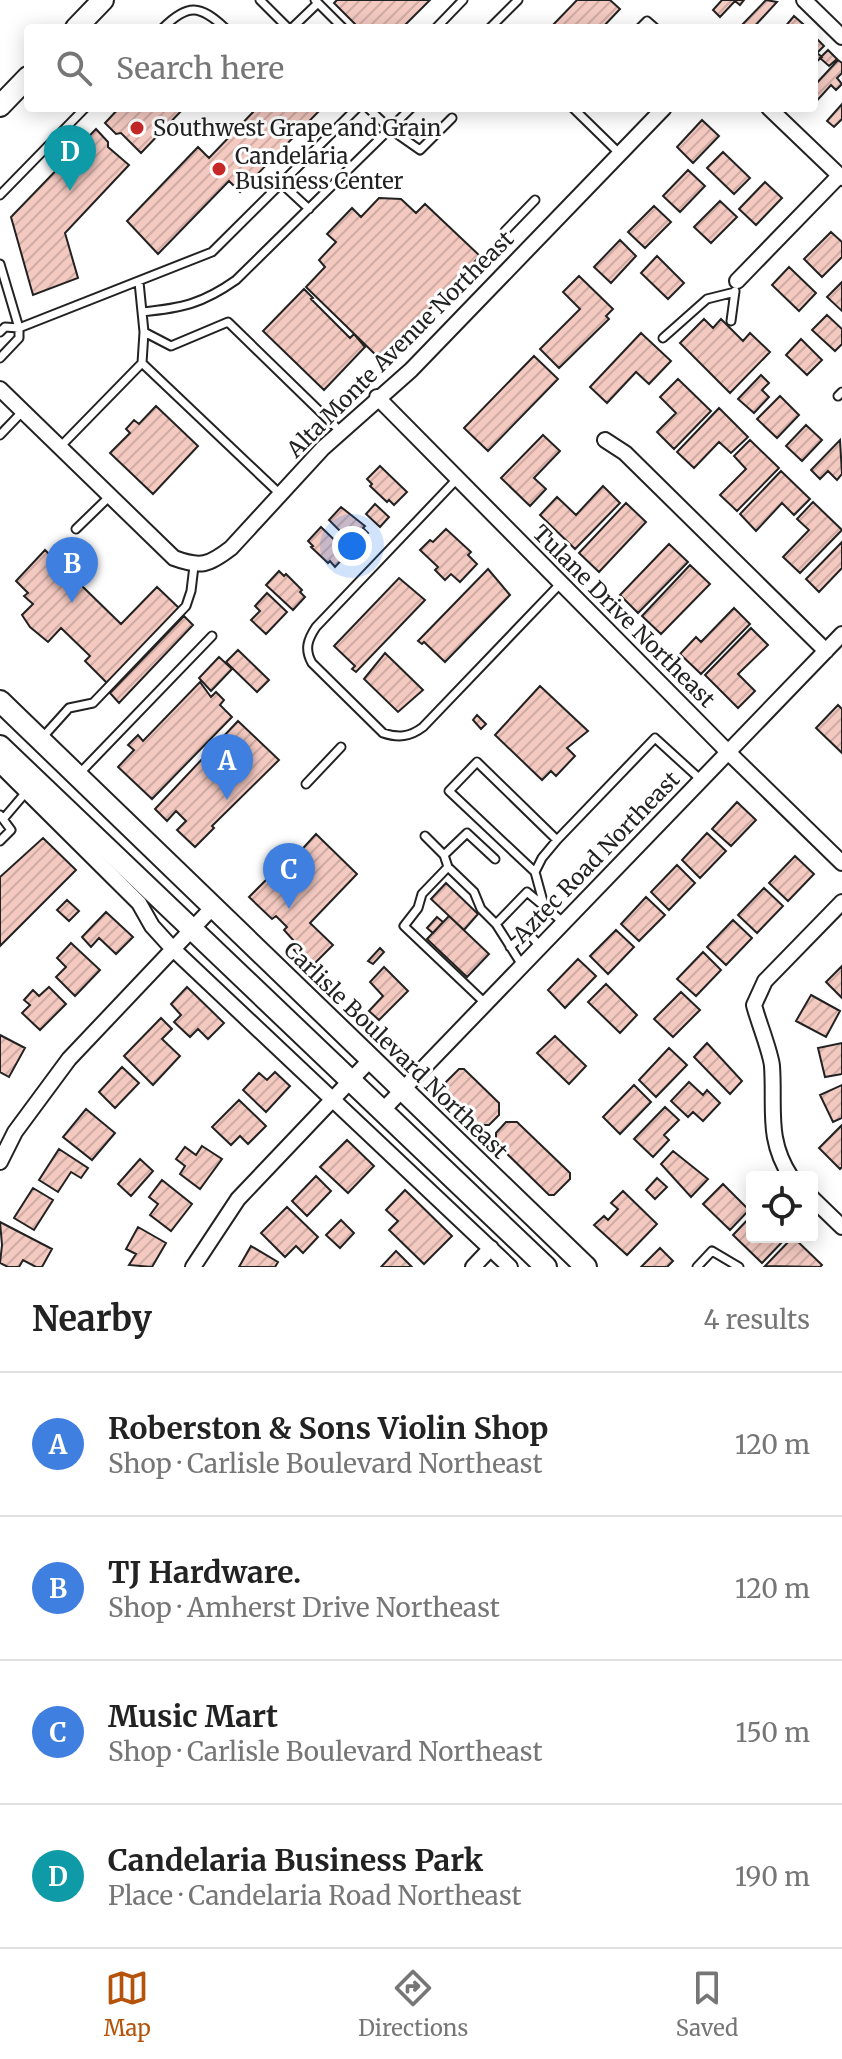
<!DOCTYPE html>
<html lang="en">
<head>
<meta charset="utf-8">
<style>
  body { margin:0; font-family:Merriweather,serif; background:#f2f2f2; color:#222 }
  .controls { position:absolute; right:24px; bottom:24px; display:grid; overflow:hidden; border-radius:8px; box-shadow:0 4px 20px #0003 }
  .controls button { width:72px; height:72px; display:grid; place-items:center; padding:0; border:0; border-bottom:2px solid #e0e0e0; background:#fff; color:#222; font:40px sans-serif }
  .you { position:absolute; left:352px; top:546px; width:28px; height:28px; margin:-20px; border:6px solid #fff; border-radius:50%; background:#1a73e8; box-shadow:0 0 0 12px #1a73e833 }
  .badge { display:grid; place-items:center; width:52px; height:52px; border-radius:50%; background:#b45309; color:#fff; font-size:26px; font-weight:700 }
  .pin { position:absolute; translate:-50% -66px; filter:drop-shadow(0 2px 4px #0008) }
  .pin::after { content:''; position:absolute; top:42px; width:28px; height:24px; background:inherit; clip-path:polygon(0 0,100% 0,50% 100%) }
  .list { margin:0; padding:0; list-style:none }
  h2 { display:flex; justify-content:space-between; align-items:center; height:104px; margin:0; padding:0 32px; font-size:34px }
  h2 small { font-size:26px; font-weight:400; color:#767676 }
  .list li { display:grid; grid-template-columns:52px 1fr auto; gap:24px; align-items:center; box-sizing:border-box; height:144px; padding:0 32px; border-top:2px solid #e0e0e0 }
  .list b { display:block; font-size:30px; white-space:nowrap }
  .list p { margin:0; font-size:26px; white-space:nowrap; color:#767676 }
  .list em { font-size:26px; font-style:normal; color:#767676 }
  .icon { flex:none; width:44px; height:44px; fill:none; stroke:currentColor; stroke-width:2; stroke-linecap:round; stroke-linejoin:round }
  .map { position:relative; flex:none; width:842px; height:1267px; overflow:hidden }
  .search { position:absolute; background:#fff; box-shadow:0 4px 20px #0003; left:24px; right:24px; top:24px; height:88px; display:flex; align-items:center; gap:20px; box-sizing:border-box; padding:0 28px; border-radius:8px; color:#767676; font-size:30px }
  .sheet { height:680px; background:#fff }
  nav { display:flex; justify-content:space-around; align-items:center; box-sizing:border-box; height:112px; border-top:2px solid #e0e0e0; background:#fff; font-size:22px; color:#767676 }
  nav a { display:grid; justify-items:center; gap:4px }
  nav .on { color:#b45309 }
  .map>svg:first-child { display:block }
</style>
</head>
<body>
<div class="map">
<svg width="842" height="1267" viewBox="0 0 842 1267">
  <defs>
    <pattern id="building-hatch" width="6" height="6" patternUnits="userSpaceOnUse" patternTransform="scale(2)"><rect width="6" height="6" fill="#f3c9c0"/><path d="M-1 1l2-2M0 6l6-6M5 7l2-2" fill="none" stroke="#d0aca5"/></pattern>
  </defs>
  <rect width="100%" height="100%" fill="#fff"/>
  <path fill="url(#building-hatch)" stroke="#222" stroke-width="2" d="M337,0H430L402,28H359L334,3Z
    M577,0H610L620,9L602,28H550Z
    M722,0H744L740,5L735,1L720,17L713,10Z
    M766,0L777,2L753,28H739Z
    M794,16L803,24L800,28H784Z
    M817,39L824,46L817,53L822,57L815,63L814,42Z
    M828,50L837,59L829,66L820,58Z
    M838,60L842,63V73L837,78L842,84L836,90L831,85L814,104V86Z
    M842,104V119L834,127L827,121Z
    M119,108H184L141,153L121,133L116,134L105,123Z
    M257,108H322L240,192L229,181L158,254L127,221L198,147L209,158Z
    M702,120L719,136L693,163L677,147Z
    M96,129L108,142V147L129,165L65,233L78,278L33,295L11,217Z
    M723,152L750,178L734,194L707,168Z
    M688,170L705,186L680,212L663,196Z
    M765,182L782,198L756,225L739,209Z
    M379,198L401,199L416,213L425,204L480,256L381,360L306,287L325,267L319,260L336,242L327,234L352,208L361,217Z
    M720,201L737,217L711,243L694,227Z
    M654,206L671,222L645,248L628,232Z
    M831,232L842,242V257L822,277L804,259Z
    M620,240L636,256L611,283L594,267Z
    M657,256L684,283L668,299L641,273Z
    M789,267L816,293L799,311L772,285Z
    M579,276L613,309L606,316L609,319L559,368L540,349L580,309L563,292Z
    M842,282V311L827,297Z
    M304,289L313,298L311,299L350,338L354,334L365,347L324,390L263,331Z
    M827,315L842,329V344L835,351L812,330Z
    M704,319L713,328L721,319L743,341L750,333L770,352L730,393L680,343Z
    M641,333L671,361L649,384L636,372L607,403L590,387Z
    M801,339L822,360L807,375L786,355Z
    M534,356L558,379L488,451L464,428Z
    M761,375L769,383L762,390L769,397L754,413L738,399Z
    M678,379L711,411L674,449L657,432L676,413L660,397Z
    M780,396L799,415L777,438L757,419Z
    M156,406L198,446L153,494L110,453L130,433L126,429L134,420L139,424Z
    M719,408L748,437L731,453L719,442L694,468L677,452Z
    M806,425L822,440L802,461L786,446Z
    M543,435L560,451L534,478L546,489L530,506L501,478Z
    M750,440L779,468L737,511L720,495L746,469L734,456Z
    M840,440L842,474L837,480L828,471L820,479L811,470Z
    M380,466L407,492L394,505L389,500L387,502L370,486L372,484L367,479Z
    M781,471L810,499L794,515L782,503L756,531L740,514Z
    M603,486L620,503L575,549L540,515L557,497L576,515Z
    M813,502L842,530L800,573L783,557L809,530L797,519Z
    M626,503L646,522L599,572L579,553Z
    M375,504L389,517L380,527L366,514Z
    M341,507L365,526L363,528L368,533L355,546L329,520Z
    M321,527L348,553L335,567L330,561L328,563L311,547L313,546L308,541Z
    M446,529L471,552L468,555L477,564L460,582L451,574L445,580L435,570L438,567L420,550L430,540L433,542Z
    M842,542V568L819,592L806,579Z
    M669,544L688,562L638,613L620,595Z
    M45,550L121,624L157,587L179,608L107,683L85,661L90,656L61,628L48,642L30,627L22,615L33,604L24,596L28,593L16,581Z
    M690,565L710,584L661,634L642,616Z
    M488,569L510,595L445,662L424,642L422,644L418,641Z
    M279,571L284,576L286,574L302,590L300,592L305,597L293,610L266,585Z
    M399,578L425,600L356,672L352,669L355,666L334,646Z
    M267,593L287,612L266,634L251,620L260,611L255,606Z
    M734,608L750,624L701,674L680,654L696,637L701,642Z
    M184,616L193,625L119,703L110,693Z
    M751,628L768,645L738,674L755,691L738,708L705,675Z
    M238,650L269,680L257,692L226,662Z
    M385,653L423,690L398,712L364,679Z
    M219,657L232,669L211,691L199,678Z
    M200,682L211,697L216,692L224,700L220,705L232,717L152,799L118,767L134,750L128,745L138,735L143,741Z
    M540,686L588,731L567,748L575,756L556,776L551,771L542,780L495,735Z
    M838,705L842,709V753L816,728Z
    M477,715L486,724L481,729L473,720Z
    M238,721L279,760L212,826L214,828L195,847L177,830L186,821L176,811L167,821L155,809Z
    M737,802L756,820L731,846L712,829Z
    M707,833L726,851L700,878L682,860Z
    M316,834L357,874L310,923L333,945L311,967L290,946L294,941L284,930L287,927L276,916L272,919L249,897L283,863L280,860L289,850L296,856Z
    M43,838L76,870L0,946V877Z
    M795,856L814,874L788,901L769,883Z
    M677,865L695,883L669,910L651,892Z
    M446,883L478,914L464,930L431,899Z
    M764,888L783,906L757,933L738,915Z
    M646,897L665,915L639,941L621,924Z
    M67,900L79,911L69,921L57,910Z
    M106,912L133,937L116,954L99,938L91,947L82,937Z
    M449,916L489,954L467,977L427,939Z
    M437,917L443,922L433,933L427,928Z
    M733,920L752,938L726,965L707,947Z
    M616,930L634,947L608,974L590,956Z
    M71,943L100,970L75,996L56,977L66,967L57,958Z
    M380,948L384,952L373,964L368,961Z
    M703,952L721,970L696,996L677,979Z
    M578,959L596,976L565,1008L548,990Z
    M842,966V998L826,982Z
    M384,967L408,991L379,1020L369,1011L383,996L370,982Z
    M606,984L637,1015L620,1033L588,1002Z
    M49,987L66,1004L40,1030L22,1013L30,1005L24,1000L33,990L39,996Z
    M187,987L224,1023L208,1039L198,1029L190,1037L174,1022L181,1015L171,1004Z
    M681,992L700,1010L673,1037L654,1019Z
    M811,995L840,1011L826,1037L796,1021Z
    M161,1018L172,1029L162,1039L180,1056L153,1085L124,1056Z
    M0,1035L25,1048L9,1077L0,1072Z
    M555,1036L586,1066L569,1084L537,1053Z
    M707,1043L742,1081L730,1094L694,1057Z
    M842,1043V1074L825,1077L818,1048Z
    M669,1048L687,1065L656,1097L639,1080Z
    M122,1067L139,1083L115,1108L99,1092Z
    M459,1069H464L499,1103V1115L489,1125H478L442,1091V1086Z
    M275,1072L290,1086L266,1112L243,1090L259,1073L267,1080Z
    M689,1082L703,1095L707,1090L720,1103L703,1121L693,1112L688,1117L671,1101Z
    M634,1085L651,1102L620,1134L603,1117Z
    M842,1085V1118L833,1122L820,1095Z
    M239,1100L266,1126L248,1144L240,1136L231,1145L212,1127Z
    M665,1107L679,1120L664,1135L669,1140L653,1157L634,1139Z
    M86,1109L115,1133L92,1160L63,1137Z
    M506,1122H517L570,1173V1179L554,1195H549L496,1143V1133Z
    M842,1125V1167L840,1169L819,1148Z
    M347,1140L374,1166L348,1193L320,1167Z
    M202,1146L222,1159L200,1189L180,1174L185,1166L176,1159L185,1147L196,1155Z
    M59,1149L88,1168L81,1178L71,1172L58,1192L39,1180Z
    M673,1151L708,1179L691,1197L661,1164Z
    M140,1159L153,1171L131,1196L118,1184Z
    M316,1176L331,1191L307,1216L292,1201Z
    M657,1178L667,1187L655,1199L646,1190Z
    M162,1180L192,1204L171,1231L150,1215L158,1204L149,1197Z
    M723,1184L749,1210L730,1230L703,1204Z
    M33,1188L53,1200L34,1230L14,1218Z
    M405,1190L452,1236L424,1264L389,1230L398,1221L386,1210Z
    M623,1191L657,1224L627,1255L594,1225L604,1216L608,1220L618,1209L611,1203Z
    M287,1207L318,1237L303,1253L296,1246L285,1257L261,1233Z
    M752,1215V1237H787L762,1263L733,1235Z
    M341,1220L354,1233L340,1248L326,1235Z
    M0,1222L52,1249L42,1267H36L23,1260L19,1267H8L0,1263L2,1245Z
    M138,1227L166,1243L152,1267L129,1265L136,1254L126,1249Z
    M793,1237L822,1265L820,1267L765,1266Z
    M251,1246L278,1262L275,1267H239Z
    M660,1248L673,1261L667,1267H641Z
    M396,1251L412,1267H381Z"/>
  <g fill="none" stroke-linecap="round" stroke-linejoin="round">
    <defs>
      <path id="service" d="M260,0L288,28
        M315,0L343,28
        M163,28C188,3 200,5 225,28
        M292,28L318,3
        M436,28L463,0
        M490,28L518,0
        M640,28L647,21L655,28
        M368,108L390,129L420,150L452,118
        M573,108L620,154
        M281,183L309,209
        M0,195L85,108
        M505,231L535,200
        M0,264L19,328L212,252L357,108
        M139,282L144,332L171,346L228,322L340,431
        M142,312C182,308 202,304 236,280L411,108
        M731,321L735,291
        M0,332L5,327L19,328V338L0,358
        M663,338L707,299L735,292
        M142,363L280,494
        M838,396L842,392
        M0,435L23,411
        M60,447L142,363L144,332
        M457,479L316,627C308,639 304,649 312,663L383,733C398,738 410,737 423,727L561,583
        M76,529L110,496
        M42,738L69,708L93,703L186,606L191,591L194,566
        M78,775L212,636
        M306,784L341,747
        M0,815L11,830L0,841
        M4,818L27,791
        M425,836L444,855L448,867
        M444,855L467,833L495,859
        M535,872L542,858L557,840L655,738L700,779
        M544,905L535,872L449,791L477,762L557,840
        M527,932L548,909
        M510,947L527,932L540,946
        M522,965L496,924L527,892L563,922
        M485,1003L404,926L418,908L422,894L448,867L474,892L481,909L496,924
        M697,1267L712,1251L739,1267"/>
      <path id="minor" d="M804,0L842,37
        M769,108L842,178
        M737,281L839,176
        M0,389L174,558C201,568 209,565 231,548L323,448L411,370L664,108
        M377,397L728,752L842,863
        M605,440L625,453L826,651
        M0,765L139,903L152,926L172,948L510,1267
        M382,1111L842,634
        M0,1162L15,1132L69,1059L213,907
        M791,1177C766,1139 775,1109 772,1066C771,1053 758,1021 754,1005L765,981L842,902
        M812,1198L842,1227
        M193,1267L238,1199L371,1059
        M473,1267L491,1248"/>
      <path id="secondary" d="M76,28L103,0
        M0,106L28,77
        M0,701L586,1267
        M0,746L546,1267"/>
    </defs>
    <use href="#service" stroke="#222" stroke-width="11"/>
    <use href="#minor" stroke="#222" stroke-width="18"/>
    <use href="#secondary" stroke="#222" stroke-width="24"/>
    <use href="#service" stroke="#fff" stroke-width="7"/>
    <use href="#minor" stroke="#fff" stroke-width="14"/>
    <use href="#secondary" stroke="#fff" stroke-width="20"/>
  </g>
  <g fill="#c62828" stroke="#fff" stroke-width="3">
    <circle cx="137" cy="128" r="8"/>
    <circle cx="219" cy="169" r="8"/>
  </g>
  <g text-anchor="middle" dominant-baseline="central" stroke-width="6" stroke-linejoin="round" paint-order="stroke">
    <g font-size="22" fill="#222" stroke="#fff" text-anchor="start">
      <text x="153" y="128">Southwest Grape and Grain</text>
      <text x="235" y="156">Candelaria<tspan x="235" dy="25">Business Center</tspan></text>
    </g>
    <g font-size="22" fill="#222" stroke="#fff">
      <text transform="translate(400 344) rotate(-45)">Alta Monte Avenue Northeast</text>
      <text transform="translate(624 616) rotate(45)">Tulane Drive Northeast</text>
      <text transform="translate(596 857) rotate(-46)">Aztec Road Northeast</text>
      <text transform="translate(396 1050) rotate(44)">Carlisle Boulevard Northeast</text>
    </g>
  </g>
</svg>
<div class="controls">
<button><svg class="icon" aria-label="locate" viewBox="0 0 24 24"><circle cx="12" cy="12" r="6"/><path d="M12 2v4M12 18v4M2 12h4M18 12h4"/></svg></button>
</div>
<div class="you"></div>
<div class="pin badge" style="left:227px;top:800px;background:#3f7fe0">A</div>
<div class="pin badge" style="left:72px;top:603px;background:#3f7fe0">B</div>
<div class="pin badge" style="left:289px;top:909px;background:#3f7fe0">C</div>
<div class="pin badge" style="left:70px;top:191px;background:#0f9aa8">D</div>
<div class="search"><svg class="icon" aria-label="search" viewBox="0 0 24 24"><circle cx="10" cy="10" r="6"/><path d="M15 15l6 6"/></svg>Search here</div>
</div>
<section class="sheet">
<h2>Nearby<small>4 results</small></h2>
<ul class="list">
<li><span class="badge" style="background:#3f7fe0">A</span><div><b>Roberston &amp; Sons Violin Shop</b><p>Shop · Carlisle Boulevard Northeast</p></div><em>120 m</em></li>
<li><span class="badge" style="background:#3f7fe0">B</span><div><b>TJ Hardware.</b><p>Shop · Amherst Drive Northeast</p></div><em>120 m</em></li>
<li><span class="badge" style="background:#3f7fe0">C</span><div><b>Music Mart</b><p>Shop · Carlisle Boulevard Northeast</p></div><em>150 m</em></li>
<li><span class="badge" style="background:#0f9aa8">D</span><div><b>Candelaria Business Park</b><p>Place · Candelaria Road Northeast</p></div><em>190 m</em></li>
</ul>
</section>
<nav>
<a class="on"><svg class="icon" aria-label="map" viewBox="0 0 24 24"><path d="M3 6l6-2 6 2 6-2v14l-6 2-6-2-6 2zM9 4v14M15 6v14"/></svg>Map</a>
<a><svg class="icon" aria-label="directions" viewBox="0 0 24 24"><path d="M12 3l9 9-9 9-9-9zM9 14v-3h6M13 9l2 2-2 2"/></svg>Directions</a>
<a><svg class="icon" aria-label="saved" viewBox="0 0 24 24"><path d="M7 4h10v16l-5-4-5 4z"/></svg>Saved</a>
</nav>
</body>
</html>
